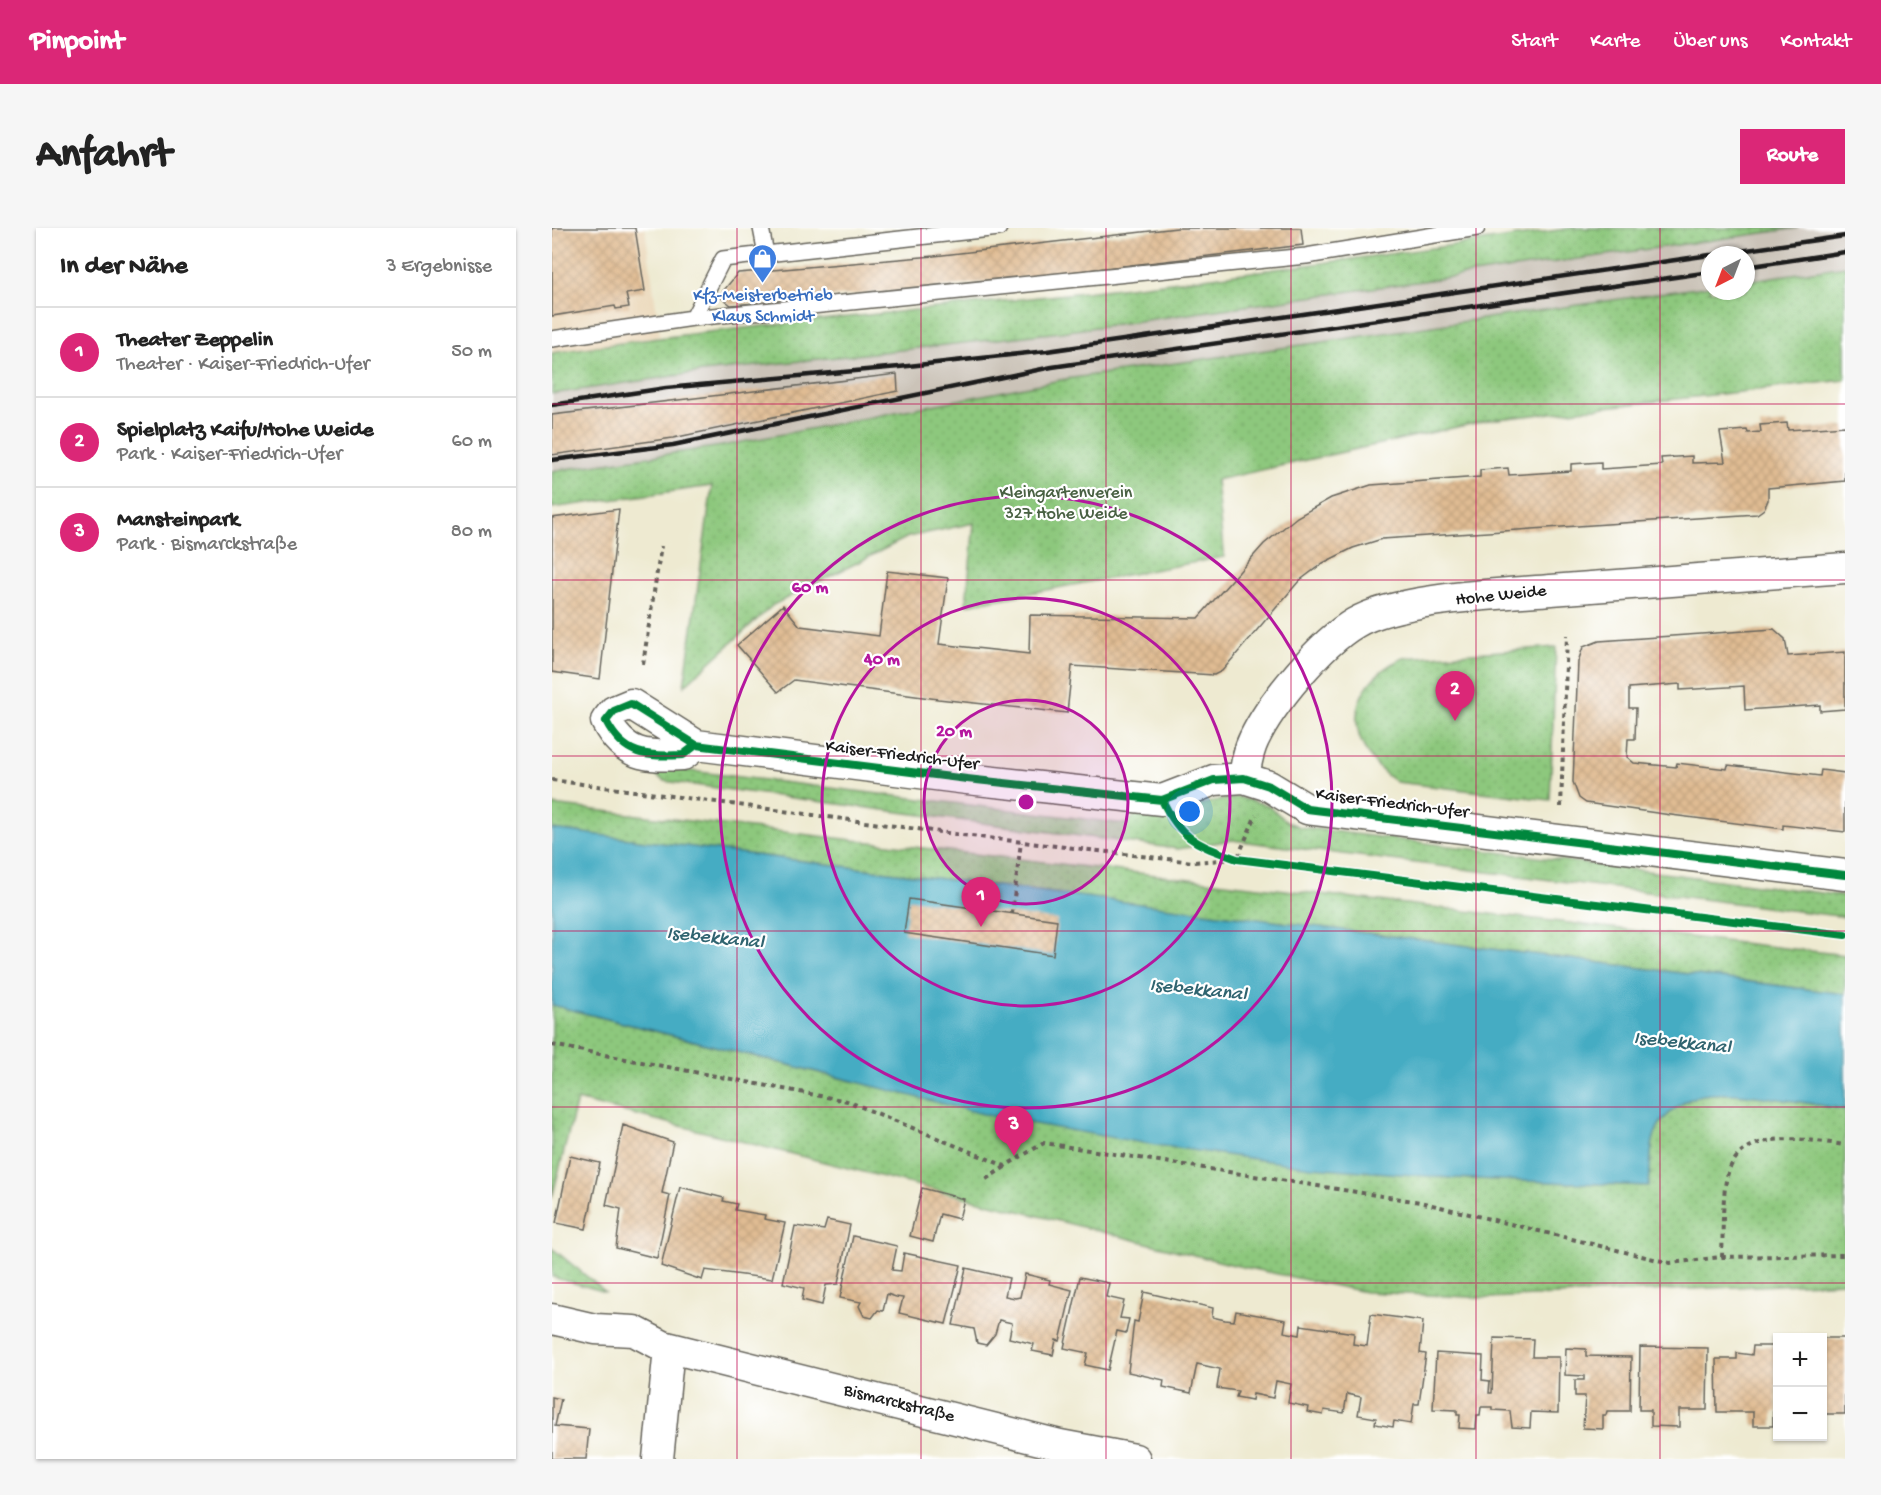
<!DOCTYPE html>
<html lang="de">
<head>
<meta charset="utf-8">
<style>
  body { margin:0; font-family:"Gochi Hand",sans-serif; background:#f6f6f6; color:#222 }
  .controls { position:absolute; right:18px; bottom:18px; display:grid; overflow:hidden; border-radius:0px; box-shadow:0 2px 4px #0004 }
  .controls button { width:54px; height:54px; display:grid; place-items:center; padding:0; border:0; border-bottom:2px solid #e0e0e0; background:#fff; color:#222; font:30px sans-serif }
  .compass { position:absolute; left:1149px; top:18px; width:54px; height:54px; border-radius:50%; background:#fff; box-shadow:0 2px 4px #0004; rotate:222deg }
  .you { position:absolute; left:638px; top:584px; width:21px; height:21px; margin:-15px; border:4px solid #fff; border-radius:50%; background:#1a73e8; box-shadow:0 0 0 9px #1a73e833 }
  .badge { display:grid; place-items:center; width:39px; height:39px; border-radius:50%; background:#db2777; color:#fff; font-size:20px; font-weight:700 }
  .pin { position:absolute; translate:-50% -50px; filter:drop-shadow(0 2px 3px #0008) }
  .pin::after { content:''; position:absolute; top:32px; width:21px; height:18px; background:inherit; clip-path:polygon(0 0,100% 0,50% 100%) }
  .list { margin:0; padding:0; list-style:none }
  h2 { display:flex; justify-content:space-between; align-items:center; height:78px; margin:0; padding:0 24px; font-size:26px }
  h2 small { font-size:20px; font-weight:400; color:#767676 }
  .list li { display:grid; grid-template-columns:39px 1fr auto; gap:18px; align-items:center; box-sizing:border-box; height:90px; padding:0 24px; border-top:2px solid #e0e0e0 }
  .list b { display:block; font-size:22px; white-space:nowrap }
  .list p { margin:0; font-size:20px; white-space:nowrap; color:#767676 }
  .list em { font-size:20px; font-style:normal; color:#767676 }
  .map { position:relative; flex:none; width:1293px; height:1231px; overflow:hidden; border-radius:0px }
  header { display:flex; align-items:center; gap:36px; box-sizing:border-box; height:84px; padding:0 30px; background:#db2777; color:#fff }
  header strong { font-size:28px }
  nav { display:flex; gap:33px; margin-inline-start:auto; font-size:21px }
  .intro { display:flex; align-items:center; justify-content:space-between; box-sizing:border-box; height:144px; padding:0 36px }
  h1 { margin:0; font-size:42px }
  .button { padding:15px 27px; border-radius:0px; background:#db2777; color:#fff; font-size:21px; font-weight:700 }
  main { display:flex; gap:36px; padding:0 36px }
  aside { flex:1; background:#fff; border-radius:0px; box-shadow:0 2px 4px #0004 }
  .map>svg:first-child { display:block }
</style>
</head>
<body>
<header>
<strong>Pinpoint</strong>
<nav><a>Start</a><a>Karte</a><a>Über uns</a><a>Kontakt</a></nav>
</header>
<div class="intro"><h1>Anfahrt</h1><a class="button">Route</a></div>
<main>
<aside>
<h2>In der Nähe<small>3 Ergebnisse</small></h2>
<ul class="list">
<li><span class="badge">1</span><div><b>Theater Zeppelin</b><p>Theater · Kaiser-Friedrich-Ufer</p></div><em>50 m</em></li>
<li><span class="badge">2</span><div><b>Spielplatz Kaifu/Hohe Weide</b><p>Park · Kaiser-Friedrich-Ufer</p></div><em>60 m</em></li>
<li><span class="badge">3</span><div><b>Mansteinpark</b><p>Park · Bismarckstraße</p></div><em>80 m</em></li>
</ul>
</aside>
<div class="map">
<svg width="1293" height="1231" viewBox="0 0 1293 1231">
  <defs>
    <pattern id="green-dots" width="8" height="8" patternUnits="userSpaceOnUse" patternTransform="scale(1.5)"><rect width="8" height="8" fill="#8dc87d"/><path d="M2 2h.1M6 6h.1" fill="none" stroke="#79ab6b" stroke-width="1.8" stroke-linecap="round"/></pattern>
    <pattern id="building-cross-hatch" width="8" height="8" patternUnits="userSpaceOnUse" patternTransform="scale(1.5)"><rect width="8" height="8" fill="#e0bc93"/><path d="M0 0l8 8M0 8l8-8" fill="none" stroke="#c0a17e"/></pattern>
  </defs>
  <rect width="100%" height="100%" fill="#fff"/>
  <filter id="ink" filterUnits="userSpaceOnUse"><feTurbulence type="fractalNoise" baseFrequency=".0167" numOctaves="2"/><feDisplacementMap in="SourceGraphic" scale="12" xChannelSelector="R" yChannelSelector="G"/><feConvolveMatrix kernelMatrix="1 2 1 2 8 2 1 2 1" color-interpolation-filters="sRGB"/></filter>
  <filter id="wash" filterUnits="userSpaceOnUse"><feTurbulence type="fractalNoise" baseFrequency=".008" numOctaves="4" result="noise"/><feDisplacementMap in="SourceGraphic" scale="24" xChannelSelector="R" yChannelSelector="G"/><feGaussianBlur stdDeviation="1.35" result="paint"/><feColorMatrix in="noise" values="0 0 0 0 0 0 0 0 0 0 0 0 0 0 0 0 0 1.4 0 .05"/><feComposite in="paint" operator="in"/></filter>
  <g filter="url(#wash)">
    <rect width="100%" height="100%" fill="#eeead1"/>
    <path fill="#ebd8ba" d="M0,0H93L108,108L0,125Z"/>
    <path fill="#cbc3b8" d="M1246,0H1293V38L1194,53V27H1158V58L514,151L170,218L0,243V166L142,145L509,104Z"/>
    <path fill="url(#green-dots)" stroke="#54724c" stroke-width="1.5" d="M1020,0H1246L509,104L142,145L0,166V125C162,100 325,87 487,69C665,50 843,26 1020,0Z
      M1293,38V152L937,192L664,252L672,329L414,377L422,295L356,309L221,377L132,458L160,258L0,280V243L170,218L514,151L1158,58V63H1194V53Z
      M1004,419L998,572L844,554C791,518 790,458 851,430Z
      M90,537L574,596L586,585H627L654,575L686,569L715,577L736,594L748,599L1293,668V689L680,612L626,621L112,553Z
      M0,577L1293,727V766L0,601Z
      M0,777L299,853L899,950L1097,958C1099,939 1097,915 1106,899C1113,887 1133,872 1146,868C1179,860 1256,876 1293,881V1054L937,1070L813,1064L686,1038L25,872L0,970Z
      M0,1020L54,1064L0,1049Z"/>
    <path fill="#44acc3" stroke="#306470" stroke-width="1.5" d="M0,601L1293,766V881C1257,876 1178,860 1146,868C1132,872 1113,887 1106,899C1097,916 1099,940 1097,958L899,950L759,939L597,916L443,889L0,777Z"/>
    <g id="blocks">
      <path fill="url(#building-cross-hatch)" d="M0,0H83L93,63L74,66L77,79L64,81L63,78L0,88Z
        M625,0H749L751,17L383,60L179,77L167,68L186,45L382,28Z
        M345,146L346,163L121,210L0,227V187Z
        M1235,195L1236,202L1293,198V253L1216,260V272L1212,281L1205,286L830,311L801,320L771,335L747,353L670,443L662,447L520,438L515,485L386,471L242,452L226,464L185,417L231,377L248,398L327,408L335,343L396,350L387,416L477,426L478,387L646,390L712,316L745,289L779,270L819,257L928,249V242L956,240L957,247L1019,243V236L1049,234V241L1110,237L1109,230L1140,228V235L1173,234L1168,204L1195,202L1196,205L1209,204L1208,197Z
        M67,281L48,451L0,444V290Z
        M1222,401L1233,411L1236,428L1293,424V481L1268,483V477L1193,482L1192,458L1128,462V456L1077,460V480H1084L1083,511H1076L1075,529L1082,535L1124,539L1125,535L1175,541L1176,537L1268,548L1269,542L1293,545V604L1231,597V601L1119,587L1034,575L1027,570L1021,554L1026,434L1031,419L1047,413Z
        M357,671L505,692L501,727L352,705Z
        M71,897L121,914L110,965L118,967L105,1030L64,1020L69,981L54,977Z
        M18,928L48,935L34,1001L4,995Z
        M128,959L172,970L171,973L185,976L183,982L213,987L212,991L233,995L220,1051L153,1042L150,1052L109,1038Z
        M370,960L412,971L407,991L388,986L381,1014L358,1008Z
        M275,992L298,997L286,1056L274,1057L270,1077L250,1072L252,1060L231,1055L243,998L272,1002Z
        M301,1008L345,1018L340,1042L349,1043L352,1025L409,1037L394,1096L347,1085L351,1070L344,1069L335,1066L331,1083L326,1082L320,1090L312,1088L307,1078L309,1074L288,1070Z
        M414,1040L457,1050L453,1068L463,1070L468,1069L473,1046L498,1052L497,1056L520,1062L508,1113L504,1112L501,1127L480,1123L482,1116L457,1110L460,1095L447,1092L443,1106L434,1117L425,1115L422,1101L401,1097Z
        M528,1049L557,1055L554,1069L572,1073L568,1090L577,1091L574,1105L565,1103L556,1142L533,1137L536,1125L512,1120Z
        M592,1064L661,1080L660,1089L673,1092L682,1093L684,1083L734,1092L732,1104L748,1107L749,1097L802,1105L801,1116L815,1118L819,1086L871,1093L868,1125L874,1126L867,1176H862L859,1196L842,1193L841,1199L823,1196L824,1190L806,1187L809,1169L795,1166L792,1185L772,1182L771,1187L755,1184L756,1179L736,1175L739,1156L724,1153L721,1170L701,1166L700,1172L684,1169L686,1163L665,1160L668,1141L645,1136L639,1165L611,1159L612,1152L576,1144L582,1093L586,1094Z
        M942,1110L981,1111L980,1129H1007L1006,1185L979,1184L978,1200L960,1199L958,1183L940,1182V1179H929L928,1187H925L924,1201L907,1200L908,1187H905V1182L881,1181L884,1125L931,1128L930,1152L938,1153L937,1165H940Z
        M1270,1110H1293V1186H1270Z
        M1201,1118H1222L1225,1184H1221V1198H1201V1184H1165L1164,1131H1185V1125L1200,1127Z
        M1088,1119L1156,1120L1155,1182H1127V1199L1099,1198V1182H1087Z
        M1014,1120L1034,1121V1128L1079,1129L1078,1183H1055L1054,1187H1051V1201L1031,1200L1033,1168H1023V1152H1032V1148L1013,1147Z
        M0,1169L9,1171L3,1198L37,1201L34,1231H0Z"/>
    </g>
  </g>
  <g filter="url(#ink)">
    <use href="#blocks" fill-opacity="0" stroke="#66645b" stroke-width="1.5"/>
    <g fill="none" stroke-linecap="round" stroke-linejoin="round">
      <defs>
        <path id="lane" d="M214,26L447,0
          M141,90L171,31L214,26L209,0
          M0,111L141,90L754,28L925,0"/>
        <path id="street" d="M144,517L131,527C94,529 72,528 54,493L62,483L79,476L144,517L415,551L610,572L662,552L692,550L717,558L755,581L1293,647
          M692,550C694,536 696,523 702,511C719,475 769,415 803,395C845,370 948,366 999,362C1097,355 1195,347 1293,340
          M0,1091L43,1101L82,1103L111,1118L508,1217L583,1231
          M106,1231L117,1120"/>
      </defs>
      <use href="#lane" stroke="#66645b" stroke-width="18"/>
      <use href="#street" stroke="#66645b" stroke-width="33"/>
      <path stroke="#66645b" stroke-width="4" stroke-dasharray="4.5 4.5" stroke-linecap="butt" d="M91,436L109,318
        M0,552L410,607L641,634L685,631L704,587
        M1009,579L1015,407
        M460,686L469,614
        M0,817L295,873L453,938L492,915L868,974L1118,1035L1170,1029L1293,1027
        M434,951L453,939
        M1170,1029C1171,1009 1170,962 1176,945C1191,898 1257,912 1293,917"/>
      <use href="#lane" stroke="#fff" stroke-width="15"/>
      <use href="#street" stroke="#fff" stroke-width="30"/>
      <path stroke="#1c1c1c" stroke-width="4.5" d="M1160,27L1293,8
        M1194,39L1293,24
        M0,177L114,160L347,139L495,123L1158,27
        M0,232L121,217L500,139L1158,44"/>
      <defs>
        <path id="cycleway" d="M54,493L62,483L79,476L144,517L415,551L610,572L662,552L692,550L717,558L755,581L1293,647
          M54,493C72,528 94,529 131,527L144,517
          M610,572C630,613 645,616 685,631L1293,707"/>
      </defs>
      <use href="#cycleway" stroke="#fff" stroke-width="11"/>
      <use href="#cycleway" stroke="#00873e" stroke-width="8"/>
    </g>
  </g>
  <path fill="none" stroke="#c2185b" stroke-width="1.5" stroke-opacity="0.55" d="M185,0V1231M369,0V1231M554,0V1231M739,0V1231M924,0V1231M1108,0V1231M0,176H1293M0,352H1293M0,528H1293M0,703H1293M0,879H1293M0,1055H1293"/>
  <circle cx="474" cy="574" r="102" fill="#b5179e" fill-opacity=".12"/>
  <g fill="none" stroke="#b5179e" stroke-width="3">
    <circle cx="474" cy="574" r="102"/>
    <circle cx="474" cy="574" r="204"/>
    <circle cx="474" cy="574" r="306"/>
  </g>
  <defs>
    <symbol id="shop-pin" viewBox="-11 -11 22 30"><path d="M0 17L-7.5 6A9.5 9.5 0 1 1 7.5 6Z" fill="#3f7fe0" stroke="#fff"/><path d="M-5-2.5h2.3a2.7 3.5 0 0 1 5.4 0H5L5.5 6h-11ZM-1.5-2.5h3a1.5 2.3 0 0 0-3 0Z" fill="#fff"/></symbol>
  </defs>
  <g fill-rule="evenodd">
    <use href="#shop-pin" x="194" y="14" width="33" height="45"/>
  </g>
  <g text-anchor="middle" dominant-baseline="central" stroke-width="4.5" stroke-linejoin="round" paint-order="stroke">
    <g font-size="18" fill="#366cbe" stroke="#fff">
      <text x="211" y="68">Kfz-Meisterbetrieb<tspan x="211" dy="21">Klaus Schmidt</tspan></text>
    </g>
    <g font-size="18" fill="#496143" stroke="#fff">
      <text x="514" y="265">Kleingartenverein<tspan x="514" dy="21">327 Hohe Weide</tspan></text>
    </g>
    <g font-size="18" fill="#1c1c1c" stroke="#fff">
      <text transform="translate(949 368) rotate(-6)">Hohe Weide</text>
      <text transform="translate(350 528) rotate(7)">Kaiser-Friedrich-Ufer</text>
      <text transform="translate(840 576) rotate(7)">Kaiser-Friedrich-Ufer</text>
      <text transform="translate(347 1176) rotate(14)">Bismarckstraße</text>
    </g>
    <g font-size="20" font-style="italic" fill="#306470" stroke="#fff">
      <text transform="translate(163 711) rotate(6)">Isebekkanal</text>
      <text transform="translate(646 763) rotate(6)">Isebekkanal</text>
      <text transform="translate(1130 816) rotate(6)">Isebekkanal</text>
    </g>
  </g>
  <circle cx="474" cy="574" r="9" fill="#b5179e" stroke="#fff" stroke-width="3"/>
  <g font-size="18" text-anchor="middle" font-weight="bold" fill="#b5179e" stroke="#fff" stroke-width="4.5" stroke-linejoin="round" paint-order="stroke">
    <text x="258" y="364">60 m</text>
    <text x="330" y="436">40 m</text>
    <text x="402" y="508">20 m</text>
  </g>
</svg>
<div class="controls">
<button>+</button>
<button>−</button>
</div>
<svg class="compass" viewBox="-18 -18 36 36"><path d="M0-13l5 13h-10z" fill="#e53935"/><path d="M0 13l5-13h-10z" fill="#767676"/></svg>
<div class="you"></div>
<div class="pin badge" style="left:429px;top:699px">1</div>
<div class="pin badge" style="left:903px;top:493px">2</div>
<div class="pin badge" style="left:462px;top:928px">3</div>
</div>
</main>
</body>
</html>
